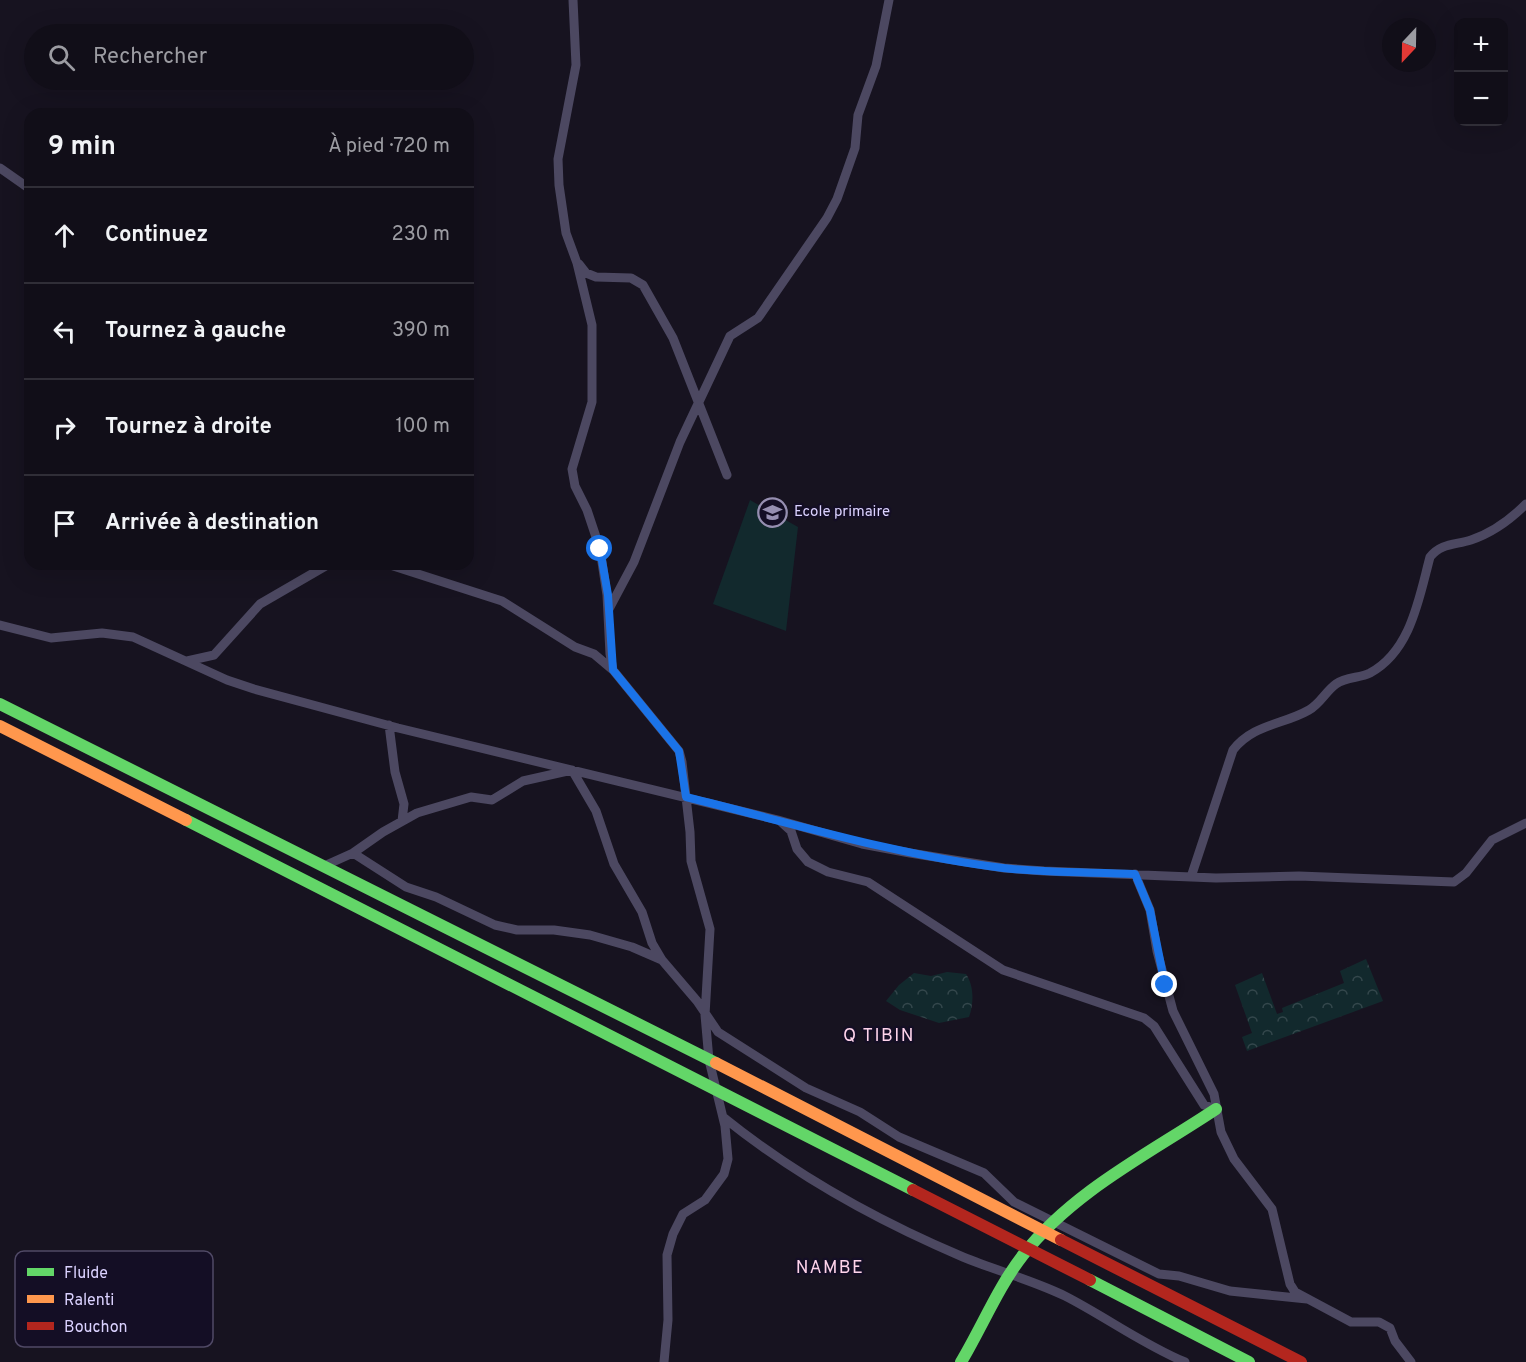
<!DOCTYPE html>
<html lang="fr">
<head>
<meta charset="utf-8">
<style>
  body { margin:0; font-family:Overpass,sans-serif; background:#1a1721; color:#f1f3f6 }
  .controls { position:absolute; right:18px; top:18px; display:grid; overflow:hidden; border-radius:12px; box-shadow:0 6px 24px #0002 }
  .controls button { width:54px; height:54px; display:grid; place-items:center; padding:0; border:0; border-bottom:2px solid #302e37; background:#110e18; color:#f1f3f6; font:30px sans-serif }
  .compass { position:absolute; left:1382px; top:18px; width:54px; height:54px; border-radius:50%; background:#110e18; box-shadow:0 6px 24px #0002; rotate:202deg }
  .stop { position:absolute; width:18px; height:18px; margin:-14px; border:4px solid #1a73e8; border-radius:50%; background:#fff }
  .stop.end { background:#1a73e8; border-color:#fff; box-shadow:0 2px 6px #0008 }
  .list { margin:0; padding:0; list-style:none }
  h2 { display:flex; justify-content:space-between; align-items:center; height:78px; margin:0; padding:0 24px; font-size:26px }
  h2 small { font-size:20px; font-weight:400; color:#9c9ca2 }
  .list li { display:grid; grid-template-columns:39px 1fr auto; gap:18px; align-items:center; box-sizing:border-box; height:96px; padding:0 24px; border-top:2px solid #302e37 }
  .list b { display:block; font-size:22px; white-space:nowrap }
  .list em { font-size:20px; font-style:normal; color:#9c9ca2 }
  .icon { flex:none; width:33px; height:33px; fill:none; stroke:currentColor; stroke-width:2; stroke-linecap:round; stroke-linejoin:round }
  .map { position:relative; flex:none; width:1526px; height:1362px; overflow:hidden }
  .search { position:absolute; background:#110e18; box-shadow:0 6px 24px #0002; left:24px; top:24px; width:450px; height:66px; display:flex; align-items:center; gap:15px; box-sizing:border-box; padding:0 21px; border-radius:33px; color:#9c9ca2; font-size:22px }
  .panel { position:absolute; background:#110e18; box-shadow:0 6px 24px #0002; left:24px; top:108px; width:450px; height:462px; border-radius:18px }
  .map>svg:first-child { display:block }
</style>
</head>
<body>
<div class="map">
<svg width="1526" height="1362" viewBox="0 0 1526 1362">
  <defs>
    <pattern id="forest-crowns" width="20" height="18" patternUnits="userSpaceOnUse" patternTransform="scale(1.5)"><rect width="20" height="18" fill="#12292d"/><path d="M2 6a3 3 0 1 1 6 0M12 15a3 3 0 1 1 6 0" fill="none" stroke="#34474c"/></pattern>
  </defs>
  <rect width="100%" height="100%" fill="#171320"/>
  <path fill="url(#forest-crowns)" d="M1366,959L1383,1001L1247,1051L1242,1037L1252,1033L1235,985L1262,973L1277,1014L1283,1012L1282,1008L1344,983L1340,971Z
    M947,972L966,974C974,986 974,1003 969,1017L939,1023L900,1010L886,1001L899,985L914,973L931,976Z"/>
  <path fill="#12292d" d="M750,500L798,527L786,631L713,604Z"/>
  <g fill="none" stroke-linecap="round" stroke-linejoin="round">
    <path stroke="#4c4861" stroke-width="9" d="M573,0L576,65L558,159L559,185L566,233L577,263L592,325V402L572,469L575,486L587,510L600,549L607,595L610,654L613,670L679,751L682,762L690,832L691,861L710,929L705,1015L709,1060L725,1126L728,1159L724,1174L705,1200L683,1214L673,1234L667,1255L668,1320L664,1362
      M0,168L30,189
      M579,264L586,273L596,277L631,278L643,285L673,338L727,475
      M387,564L502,601L575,647L594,654L613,670
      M609,609L634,562L680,442L730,336L758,318L827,218L837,199L855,148L858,115L876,66L889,0
      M0,625L51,638L102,633L133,637L227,680L254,689L398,728L778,820L862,844L910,853L1004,868L1044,871L1216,878L1299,876L1454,882L1466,873L1492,840L1526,823
      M187,661L214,655L260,604L329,564
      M389,725L395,772L404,804L402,821
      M780,821L791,831L797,849L808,862L828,872L868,882L1003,970L1144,1018L1154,1026L1204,1105L1216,1109
      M353,853L383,832L417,813L471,797L492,800L523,781L572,770L596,811L614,864L642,912L652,943L662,960L697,1001L718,1032L806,1088L860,1112L899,1137L984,1173L1014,1202L1159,1274L1179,1276L1230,1291L1307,1299
      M324,866L353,853L406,887L436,897L495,925L517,930H554L590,935L632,947L662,960
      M1135,874L1150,910L1157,951L1173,1011L1214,1094L1221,1132L1234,1159L1272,1209L1290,1284L1295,1292L1351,1322H1379L1390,1328L1395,1341L1411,1362
      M1191,877L1233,750C1253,724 1283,725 1309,710C1320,704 1326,691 1336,684C1346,677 1360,678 1370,673C1411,651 1419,598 1430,557C1441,543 1455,545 1471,540C1492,533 1511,519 1526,504
      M723,1117C795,1175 878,1221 963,1257C997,1271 1032,1280 1065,1296C1106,1317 1142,1344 1185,1362"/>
    <path stroke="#63d668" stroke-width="12" d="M0,704L716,1063
      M186,820L913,1190
      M1090,1280L1249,1362
      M961,1362C982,1327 998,1287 1023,1255C1073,1191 1150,1153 1216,1109"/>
    <path stroke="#ff974d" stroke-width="12" d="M0,726L186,820
      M716,1063L1061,1240"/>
    <path stroke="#b3261e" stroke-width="12" d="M913,1190L1090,1280
      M1061,1240L1301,1362"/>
  </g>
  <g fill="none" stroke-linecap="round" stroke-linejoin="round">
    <path stroke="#1a73e8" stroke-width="8" d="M600,549L608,595L613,670L679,751L686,797C792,823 895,855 1003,868C1046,873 1091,872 1135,874L1150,910L1165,985"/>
  </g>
  <defs>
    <symbol id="school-ring" viewBox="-11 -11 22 22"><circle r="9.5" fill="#140e25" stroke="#968fb1" stroke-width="1.5"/><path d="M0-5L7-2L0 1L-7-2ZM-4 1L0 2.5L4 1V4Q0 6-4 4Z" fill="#968fb1"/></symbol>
  </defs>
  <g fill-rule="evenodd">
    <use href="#school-ring" x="756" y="496" width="33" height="33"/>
  </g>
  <g text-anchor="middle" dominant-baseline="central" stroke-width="4.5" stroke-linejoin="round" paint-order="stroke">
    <g font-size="15" fill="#dbd2ff" stroke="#140e25" text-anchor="start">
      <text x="794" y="512">Ecole primaire</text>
    </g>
    <g font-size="18" letter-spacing="1.5" fill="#ffd4eb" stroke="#140e25">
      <text x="879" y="1036">Q TIBIN</text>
      <text x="830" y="1268">NAMBE</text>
    </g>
  </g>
  <rect x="15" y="1251" width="198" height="96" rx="9" fill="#140e25" stroke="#504966" stroke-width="1.5"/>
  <rect x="27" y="1268" width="27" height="8" fill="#63d668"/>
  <rect x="27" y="1295" width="27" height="8" fill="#ff974d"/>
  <rect x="27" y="1322" width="27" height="8" fill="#b3261e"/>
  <g font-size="16" fill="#dbd2ff">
    <text x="64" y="1278">Fluide</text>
    <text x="64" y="1305">Ralenti</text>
    <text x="64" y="1332">Bouchon</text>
  </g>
</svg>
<div class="controls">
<button>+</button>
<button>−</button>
</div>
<svg class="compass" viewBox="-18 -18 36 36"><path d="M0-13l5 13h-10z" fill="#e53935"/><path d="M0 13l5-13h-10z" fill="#9c9ca2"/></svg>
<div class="stop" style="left:600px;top:549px"></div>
<div class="stop end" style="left:1165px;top:985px"></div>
<div class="search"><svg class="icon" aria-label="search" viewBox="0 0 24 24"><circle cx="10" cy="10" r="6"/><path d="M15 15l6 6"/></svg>Rechercher</div>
<section class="panel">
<h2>9 min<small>À pied · 720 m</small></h2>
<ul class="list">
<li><svg class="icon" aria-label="ahead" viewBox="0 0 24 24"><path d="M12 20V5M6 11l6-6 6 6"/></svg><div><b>Continuez</b></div><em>230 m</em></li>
<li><svg class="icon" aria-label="left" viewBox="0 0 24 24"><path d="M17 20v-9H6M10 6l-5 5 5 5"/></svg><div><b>Tournez à gauche</b></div><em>390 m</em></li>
<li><svg class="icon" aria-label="right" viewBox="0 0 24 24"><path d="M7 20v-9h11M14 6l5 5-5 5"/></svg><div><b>Tournez à droite</b></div><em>100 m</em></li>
<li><svg class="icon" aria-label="arrive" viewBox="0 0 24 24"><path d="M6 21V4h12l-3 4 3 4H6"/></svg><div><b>Arrivée à destination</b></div></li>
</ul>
</section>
</div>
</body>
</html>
